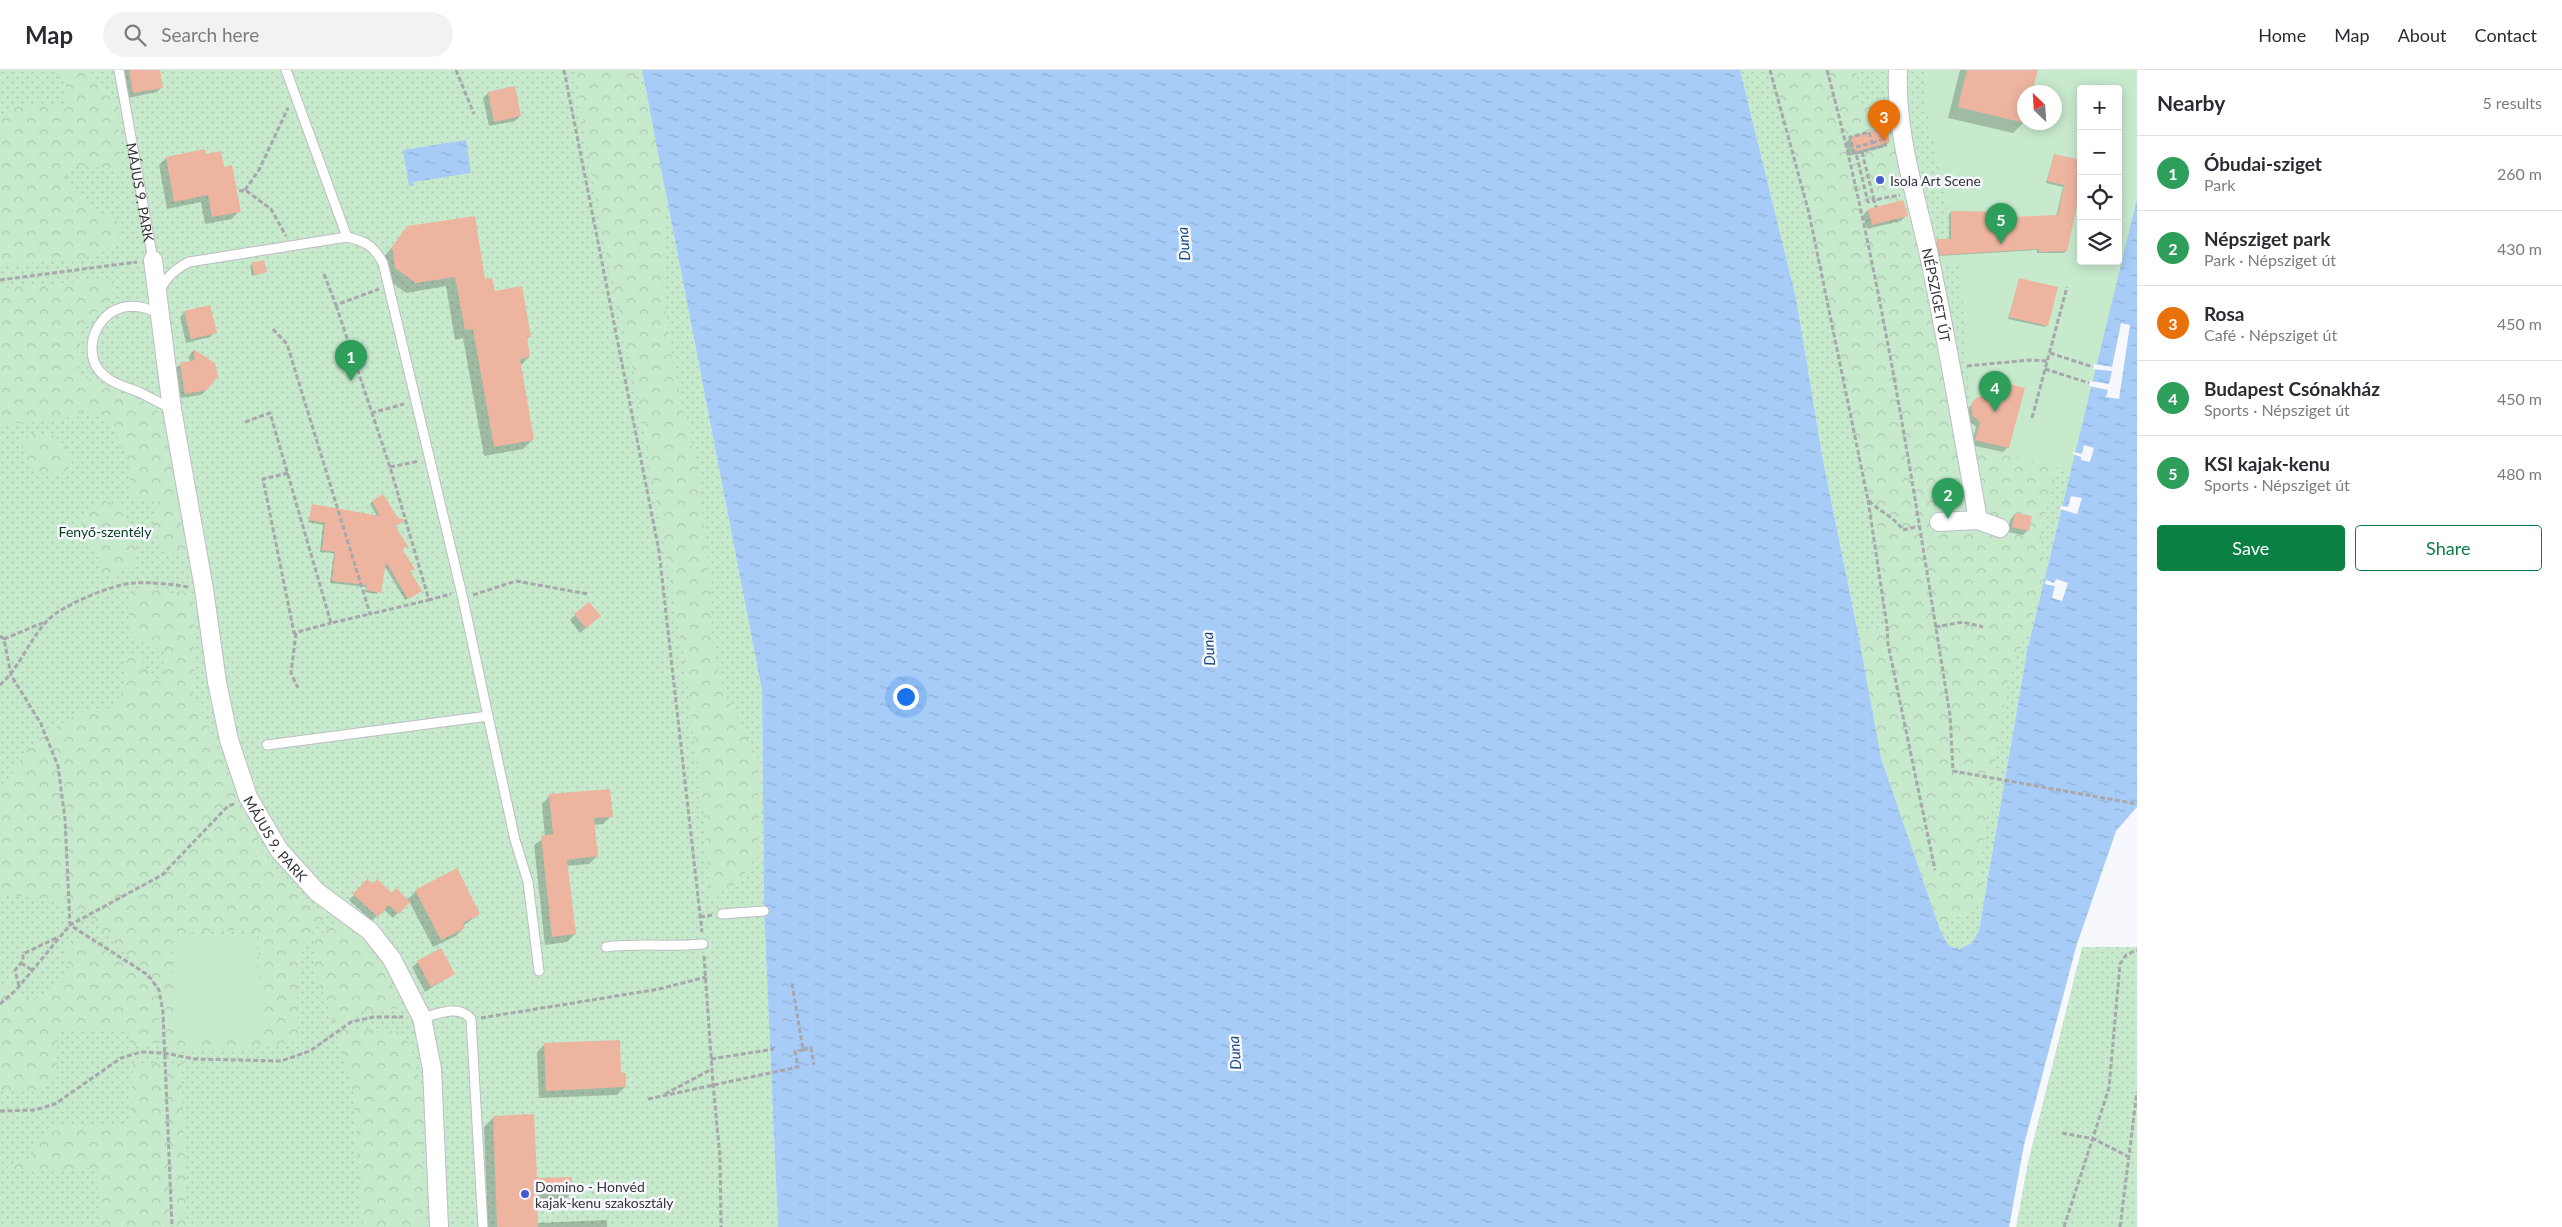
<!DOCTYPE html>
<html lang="en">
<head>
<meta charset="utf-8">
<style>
  body { margin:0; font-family:Lato,sans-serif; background:#f2f2f3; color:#2b2b33 }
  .controls { position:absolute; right:15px; top:15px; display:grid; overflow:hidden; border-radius:5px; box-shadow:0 2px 12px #0003 }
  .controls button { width:45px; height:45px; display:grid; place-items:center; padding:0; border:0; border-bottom:1px solid #e1e1e2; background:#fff; color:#2b2b33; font:25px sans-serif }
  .compass { position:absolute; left:2017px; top:15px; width:45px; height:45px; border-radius:50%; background:#fff; box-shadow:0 2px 12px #0003; rotate:335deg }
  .you { position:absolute; left:905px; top:626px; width:18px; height:18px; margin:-12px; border:4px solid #fff; border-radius:50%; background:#1a73e8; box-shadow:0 0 0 8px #1a73e833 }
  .badge { display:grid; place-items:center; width:32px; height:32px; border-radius:50%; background:#0b8043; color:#fff; font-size:16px; font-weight:700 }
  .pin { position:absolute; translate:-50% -41px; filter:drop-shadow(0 1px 2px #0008) }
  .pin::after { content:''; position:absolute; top:26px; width:18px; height:15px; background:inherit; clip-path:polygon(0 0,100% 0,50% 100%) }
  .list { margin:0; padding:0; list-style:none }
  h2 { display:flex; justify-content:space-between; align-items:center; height:65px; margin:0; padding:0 20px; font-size:21px }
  h2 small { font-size:16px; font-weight:400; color:#7c7c81 }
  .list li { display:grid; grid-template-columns:32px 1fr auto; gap:15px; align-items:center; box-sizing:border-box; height:75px; padding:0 20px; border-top:1px solid #e1e1e2 }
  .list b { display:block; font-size:19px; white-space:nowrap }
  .list p { margin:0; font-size:16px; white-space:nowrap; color:#7c7c81 }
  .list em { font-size:16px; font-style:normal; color:#7c7c81 }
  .actions { display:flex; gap:10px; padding:15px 20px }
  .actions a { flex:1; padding:11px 0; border:1px solid #0b8043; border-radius:5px; text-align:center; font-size:18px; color:#0b8043 }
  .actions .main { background:#0b8043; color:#fff }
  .icon { flex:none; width:28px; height:28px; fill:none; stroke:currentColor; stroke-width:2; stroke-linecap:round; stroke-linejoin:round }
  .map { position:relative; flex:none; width:2137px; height:1157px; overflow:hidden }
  header { display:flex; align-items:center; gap:30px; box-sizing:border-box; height:70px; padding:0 25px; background:#fff; border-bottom:1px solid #e1e1e2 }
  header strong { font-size:24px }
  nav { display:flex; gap:28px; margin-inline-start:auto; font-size:18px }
  .search { width:350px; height:45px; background:#f2f2f3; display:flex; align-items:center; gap:12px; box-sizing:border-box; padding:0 18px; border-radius:28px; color:#7c7c81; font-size:19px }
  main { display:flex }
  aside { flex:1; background:#fff }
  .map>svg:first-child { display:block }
</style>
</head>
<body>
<header>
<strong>Map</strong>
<div class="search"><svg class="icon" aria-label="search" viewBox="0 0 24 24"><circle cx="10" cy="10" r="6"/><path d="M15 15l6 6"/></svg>Search here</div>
<nav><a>Home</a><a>Map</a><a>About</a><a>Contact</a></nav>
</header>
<main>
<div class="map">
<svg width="2137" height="1157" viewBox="0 0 2137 1157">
  <defs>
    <pattern id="green-dots" width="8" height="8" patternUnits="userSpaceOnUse" patternTransform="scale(1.25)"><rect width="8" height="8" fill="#c7eacd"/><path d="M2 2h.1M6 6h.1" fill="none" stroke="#acc9b1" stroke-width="1.8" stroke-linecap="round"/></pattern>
    <pattern id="forest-crowns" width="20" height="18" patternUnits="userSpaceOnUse" patternTransform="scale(1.25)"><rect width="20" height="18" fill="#c7eacd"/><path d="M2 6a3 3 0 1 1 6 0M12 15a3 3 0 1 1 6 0" fill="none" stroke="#acc9b1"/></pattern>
    <pattern id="water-ripples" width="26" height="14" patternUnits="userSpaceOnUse" patternTransform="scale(1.25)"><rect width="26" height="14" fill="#a7ccf7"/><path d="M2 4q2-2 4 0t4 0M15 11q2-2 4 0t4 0" fill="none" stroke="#90b0d4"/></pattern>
  </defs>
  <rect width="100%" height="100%" fill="#f7f8fe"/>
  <path fill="url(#green-dots)" fill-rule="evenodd" d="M0,0H642L762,621L764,841L778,1157H0Z
    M1740,0H2137V129L2027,581L1979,860L1972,873L1959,879L1949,876L1940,860L1881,688L1858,563L1823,390L1796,228ZM2081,19H2118V191H2081ZM2024,22H2054V52H2024Z
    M2082,877H2137V1157H2016L2028,1092Z"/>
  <path fill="url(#forest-crowns)" fill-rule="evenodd" d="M57,0H86L117,32L121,102L109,98L72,96L64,113L95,141L121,153L117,171L97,186L0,196V51L6,39L36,35H66V17Z
    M575,0H633L666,77L663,218L673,295L696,392L708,491L713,575L722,617L758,689V787L736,814L710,829L705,758L684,589L632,295L602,165Z
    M1770,0H1856L1860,37L1886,26L1903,65L1965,374L2057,399L2041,460L2045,514L2008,610L1980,794L1984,828L1940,860L1881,688L1858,563L1887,556L1868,430L1852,360L1839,283L1809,143Z
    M112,209L113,228L82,256L77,303L158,341L170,389L186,482L169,483L152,459L159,429L129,428L131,396L111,354L86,340L58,351L0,354V219Z
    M50,363L66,376L71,394L64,403H39L26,389L20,372L33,364Z
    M102,430L123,437L128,465L136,478L133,497L110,504L101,503L102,491L85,473L82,451Z
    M143,517L161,518L169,524L180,521L194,527V624L262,781L300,827L327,844L303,875L297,912L298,971C267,978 196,987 167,975L165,931L159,914L140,894L119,879L87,843L46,829L0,824V725L28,677L76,644L91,640L116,638C126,623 125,605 125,588L136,582L155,611L164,607L163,580C126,568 130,564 128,528ZM234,860L259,862L261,965L175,966L171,864Z
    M338,850C368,871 389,903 402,938L354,942V959H375L398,962L409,973L423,1022L422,1085L425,1157H363L353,1021L331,944L315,903V869Z
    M74,867C94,873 148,902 155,923C160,938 159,957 160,973L144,974L130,978L129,959L58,958L56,1010L34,1022L0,1020V913L32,930L53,921L71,902L64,881Z
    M133,993H181L187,1157H102L96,1098L0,1101L29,1088L52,1055L130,1057Z"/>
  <path fill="#c7eacd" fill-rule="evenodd" d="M1924,0H2137V130L2072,401L1977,377L1968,306L1960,194H1937L1932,170L1954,168L1925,33ZM2081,19H2118V191H2081ZM2024,22H2054V52H2024Z
    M257,865L259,963L175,965L173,867Z"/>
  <path fill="url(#water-ripples)" d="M642,0H1740L1796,228L1823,390L1858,563L1881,688L1940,860L1949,876L1959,879L1972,873L1979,860L2027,581L2137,129V737L2116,761L2076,877L2024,1075L2009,1157H778L764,841L762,621Z
    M466,70L471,103L414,112V116H409L403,80Z"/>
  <path fill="#f7f8fe" d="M2121,253L2130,255L2119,329L2106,327L2108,320L2089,316L2090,311L2109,314L2112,301L2093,299L2094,294L2112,297Z
    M2084,375L2094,378L2090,392L2081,390V387L2073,384V382L2082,384Z
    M2071,426L2082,428L2077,444L2060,439L2061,436L2068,437Z
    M2056,509L2068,513L2062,531L2052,528L2055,516L2045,514L2046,510L2054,513Z"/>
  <path fill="#0003" d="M123,0H159L162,17L157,22L128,28Z
    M1960,0H2036L2031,22H2024V52L2013,63L1948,48Z
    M514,18L520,46L515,51L489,56L483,28L488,23Z
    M1850,68L1889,72L1884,77L1849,86L1845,73Z
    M2054,85L2081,91L2066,181L2064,183H2037V180L1938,186L1935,173L1949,170V144L1951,142L2005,148L2056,147L2063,117L2046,113Z
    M205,86L223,98L239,141L232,149L205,154L201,132L167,139L159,95L166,88Z
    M1903,131L1906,145L1901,151L1867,159L1863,145L1868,140Z
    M408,158L484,211L530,266L526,270L529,287L520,296L533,369L523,379L484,386L463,268L455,270L446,216L406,223L386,208L383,188Z
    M252,194L265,202L252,206L250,196Z
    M2019,210L2047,255L2045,257L2008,249Z
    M185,242L215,262L210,267L186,273L180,247Z
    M193,281L213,294L207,319L201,325L180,328L175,299L181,294L190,292L189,286Z
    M1991,310L2008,377L2003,382L1971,375L1976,357L1968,350L1966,341L1977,329L1983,328L1986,315Z
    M372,432L403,451L394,457L404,478L401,480L418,523L405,530L384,495L377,524L365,522L366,517L330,513L334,483L320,482L323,455L308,452L313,435L377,446L370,434Z
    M2015,444L2028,460L2023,465L2008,462L2010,450Z
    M575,545L594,551L580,563L570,550Z
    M550,726L611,746L603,754L593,755L597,786L589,794L566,796L575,864L567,872L545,875L534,775L545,767L542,734Z
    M367,811L372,815L407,830L416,821L479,844L463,856L464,858L456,866L433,877L409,831L393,848L383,839L372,851L349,830Z
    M418,892L453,904L425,922L412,897Z
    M545,974L620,1004L625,1017L617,1025L539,1028L537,982Z
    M494,1047L535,1109L571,1123L561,1133H536L537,1153L607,1150V1157H488L484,1057Z"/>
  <path fill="#edb5a0" d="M129,0H160L163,18L133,23Z
    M1967,0H2038L2032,22H2024V53L1958,37Z
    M515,16L521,46L494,52L488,22Z
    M1886,57L1890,72L1854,82L1850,67Z
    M205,79L206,84L221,81L224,97L232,95L241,142L212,147L208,125L174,132L166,87Z
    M2054,84L2081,90V118L2067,181L2039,182V179L1940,185L1936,169H1951V141L2006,142V147L2058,145L2064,115L2047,111Z
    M1903,130L1908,146L1872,155L1868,139Z
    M475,146L485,209L492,208L495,221L522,216L531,267L527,268L530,287L520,289L534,370L494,377L473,259L465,260L455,207L416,213L395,198L392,177L407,156Z
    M264,190L267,202L254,205L252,193Z
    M2019,208L2058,217L2048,256L2009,247Z
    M210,235L217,263L191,269L184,241Z
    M193,279L215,293L218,306L207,320L185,324L180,293L195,290Z
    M1991,309L2025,318L2009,378L1975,370L1980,352L1972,345L1971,334L1976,328L1986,325Z
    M383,424L398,448L407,450L395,456L408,476L402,479L415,499L410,501L422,521L408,529L386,492L381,523L366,520L367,515L332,511L335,482L322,480L325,453L309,450L312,434L380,446L372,431Z
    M2015,443L2032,446L2029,461L2012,457Z
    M589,532L601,546L586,558L574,544Z
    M610,719L613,747L594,748L598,786L567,790L576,864L552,867L541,766L553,764L549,724Z
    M457,798L480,844L463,853L465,858L441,870L415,820Z
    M367,809L373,814L377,809L392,823L396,818L410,832L399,844L389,835L378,847L353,824Z
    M441,878L455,904L431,917L417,891Z
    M620,970L621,1003H626V1017L546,1021L544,973Z
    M534,1044L537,1108L572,1107V1123L537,1124L538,1157H497L493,1046Z"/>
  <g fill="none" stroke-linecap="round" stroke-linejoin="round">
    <defs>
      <g id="lane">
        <path id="s1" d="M119,0L153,190"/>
        <path d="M286,0L347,167"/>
        <path d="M159,221C167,207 175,199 189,192L347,167C365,171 374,176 383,193L463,529L488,646"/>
        <path d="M159,244C104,213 72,283 106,307C115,315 130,318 141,323C151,328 162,334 172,339"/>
        <path d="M267,675L488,646L515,770L528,812L539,901"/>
        <path d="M722,844L764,841"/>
        <path d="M606,877C638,873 671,877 703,874"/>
        <path d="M422,948C438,944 459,934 471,949L483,1157"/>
      </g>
      <g id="street">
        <path id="s2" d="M1898,0C1895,64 1917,128 1930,190C1948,276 1963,363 1978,450L1939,452"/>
        <path id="s3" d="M153,190L172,339L204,519L217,612L229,670L248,727L279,780L317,822L370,861L392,889L422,948L432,999L439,1157"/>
        <path d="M1978,450L2000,458"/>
      </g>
    </defs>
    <use href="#lane" stroke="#bdbec5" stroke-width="11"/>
    <use href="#street" stroke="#bdbec5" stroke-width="20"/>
    <path stroke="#a7a7ac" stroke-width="3" stroke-dasharray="5 2.5" stroke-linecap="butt" d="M456,0L474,44
      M564,0L659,481L702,862
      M1770,0L1809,143L1868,430C1879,441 1894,447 1903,460L1919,456
      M1827,0C1883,210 1915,430 1950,645L1953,701L2137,734
      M1872,73L1881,70
      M1856,77L1872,73L1869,62L1850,67L1854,82L1856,83L1868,132L1874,130L1876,137
      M1862,82L1874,130L1900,125
      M1856,83L1887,75
      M245,120L259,100L288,38
      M239,121L245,120L271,139L286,166
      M324,204L336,235L379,219
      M0,210L137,192
      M273,259L287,274L370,544L429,530L390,397L336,235
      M2050,283L2093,297
      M1967,296L2029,290L2048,291
      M2045,299L2089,313
      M371,343L404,334
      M2032,348L2067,217
      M245,352L270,343L331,553L370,544
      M390,397L419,391
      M288,403L263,409L294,563L331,553
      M1868,430L1887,556L1888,574L1935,800
      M473,525L516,511L588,524
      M428,530L451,524
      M1935,557L1963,552L1983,557
      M296,563L291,603L298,618
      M0,566L4,569L11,605L41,654L58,696L65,749L70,855L148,905L159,920L163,942L172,1157
      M4,569L47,551
      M0,615C20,597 29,570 47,551C62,535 113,514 134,513C152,512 171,514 188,517
      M700,847L712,845
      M704,886L713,1014L720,1087L721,1157
      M21,893L32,900
      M19,916L15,900L23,891V884L58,867
      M0,934L16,920L70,855L162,805L228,736L234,734
      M481,948L659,919L706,907
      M803,980L811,978L814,995
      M711,989L774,979
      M665,1024L712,999
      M648,1029L798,997L795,981L803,980L792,913
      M0,1041L35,1040L55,1034L121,988L141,982L164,983L195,989L281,991L310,981L351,952L374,947H403
      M2062,1063L2094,1069L2129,1087
      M2064,1157L2109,1018L2120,894L2126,885L2137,880
      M2120,1157L2137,1022"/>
    <use href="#lane" stroke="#fff" stroke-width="9"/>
    <use href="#street" stroke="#fff" stroke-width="18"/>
  </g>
  <g fill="#435cd0" stroke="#f7f8fe" stroke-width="2">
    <circle cx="1880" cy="110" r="5"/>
    <circle cx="525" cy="1124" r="5"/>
  </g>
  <g text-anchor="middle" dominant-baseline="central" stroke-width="5" stroke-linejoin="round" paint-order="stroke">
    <g font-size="14" fill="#363639" stroke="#f7f8fe" text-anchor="start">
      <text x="1890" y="110">Isola Art Scene</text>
      <text x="535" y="1116">Domino - Honvéd<tspan x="535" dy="16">kajak-kenu szakosztály</tspan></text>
    </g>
    <g font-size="14" fill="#363639" stroke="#f7f8fe">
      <text stroke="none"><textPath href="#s1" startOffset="124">MÁJUS 9. PARK</textPath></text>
      <text stroke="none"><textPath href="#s2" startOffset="229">NÉPSZIGET ÚT</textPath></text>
      <text stroke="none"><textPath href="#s3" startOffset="596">MÁJUS 9. PARK</textPath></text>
    </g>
    <g font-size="14" fill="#053d1a" stroke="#f7f8fe">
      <text x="105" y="461">Fenyő-szentély</text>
    </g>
    <g font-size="15" font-style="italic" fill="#194b7f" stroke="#f7f8fe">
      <text transform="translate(1183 174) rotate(-94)">Duna</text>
      <text transform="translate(1208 579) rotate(-94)">Duna</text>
      <text transform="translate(1234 983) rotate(-94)">Duna</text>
    </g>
  </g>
</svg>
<div class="controls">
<button>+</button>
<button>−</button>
<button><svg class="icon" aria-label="locate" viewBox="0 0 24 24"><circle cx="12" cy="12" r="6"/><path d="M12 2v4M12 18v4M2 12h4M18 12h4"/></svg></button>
<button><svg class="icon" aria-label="layers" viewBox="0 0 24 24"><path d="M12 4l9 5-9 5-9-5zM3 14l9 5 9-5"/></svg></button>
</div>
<svg class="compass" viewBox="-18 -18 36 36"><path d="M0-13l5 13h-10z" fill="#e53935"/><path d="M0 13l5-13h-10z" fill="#7c7c81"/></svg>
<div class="you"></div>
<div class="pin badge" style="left:351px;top:311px;background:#2e9e5b">1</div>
<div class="pin badge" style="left:1948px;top:449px;background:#2e9e5b">2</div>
<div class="pin badge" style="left:1884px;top:71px;background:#e8710a">3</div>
<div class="pin badge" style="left:1995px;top:342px;background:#2e9e5b">4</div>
<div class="pin badge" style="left:2001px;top:174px;background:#2e9e5b">5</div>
</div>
<aside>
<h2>Nearby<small>5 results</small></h2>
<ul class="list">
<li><span class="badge" style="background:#2e9e5b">1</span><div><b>Óbudai-sziget</b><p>Park</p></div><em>260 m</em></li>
<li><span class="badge" style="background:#2e9e5b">2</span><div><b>Népsziget park</b><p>Park · Népsziget út</p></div><em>430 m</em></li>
<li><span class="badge" style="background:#e8710a">3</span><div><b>Rosa</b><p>Café · Népsziget út</p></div><em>450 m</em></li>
<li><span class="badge" style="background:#2e9e5b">4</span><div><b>Budapest Csónakház</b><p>Sports · Népsziget út</p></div><em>450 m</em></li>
<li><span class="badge" style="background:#2e9e5b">5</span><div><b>KSI kajak-kenu</b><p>Sports · Népsziget út</p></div><em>480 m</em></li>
</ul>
<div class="actions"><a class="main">Save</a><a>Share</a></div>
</aside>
</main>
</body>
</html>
